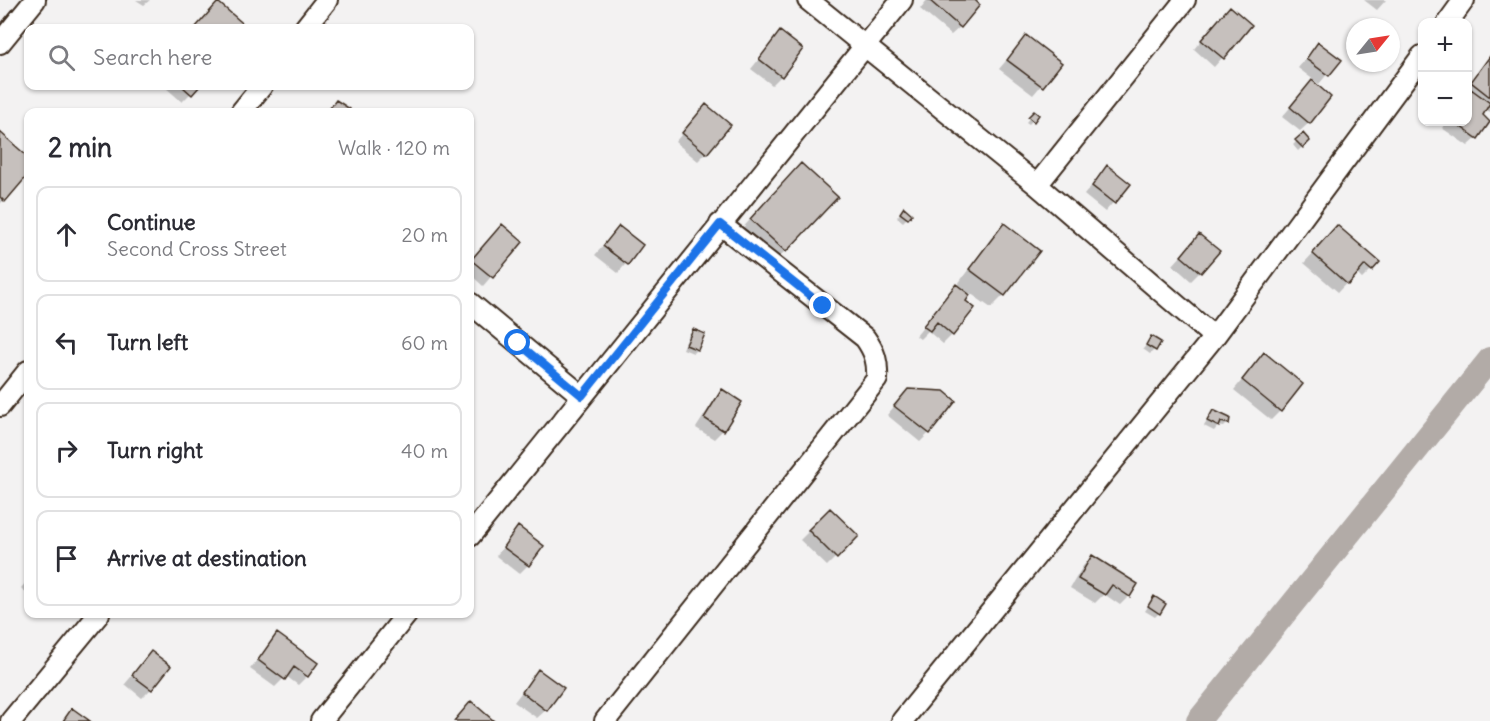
<!DOCTYPE html>
<html lang="en">
<head>
<meta charset="utf-8">
<style>
  body { margin:0; font-family:Delius,sans-serif; background:#f7f7f7; color:#2b2b33 }
  .controls { position:absolute; right:18px; top:18px; display:grid; overflow:hidden; border-radius:12px; box-shadow:0 2px 4px #0004 }
  .controls button { width:54px; height:54px; display:grid; place-items:center; padding:0; border:0; border-bottom:2px solid #e1e1e2; background:#fff; color:#2b2b33; font:30px sans-serif }
  .compass { position:absolute; left:1346px; top:18px; width:54px; height:54px; border-radius:50%; background:#fff; box-shadow:0 2px 4px #0004; rotate:60deg }
  .stop { position:absolute; width:18px; height:18px; margin:-14px; border:4px solid #1a73e8; border-radius:50%; background:#fff }
  .stop.end { background:#1a73e8; border-color:#fff; box-shadow:0 2px 6px #0008 }
  .list { margin:0; padding:0; list-style:none }
  h2 { display:flex; justify-content:space-between; align-items:center; height:78px; margin:0; padding:0 24px; font-size:26px }
  h2 small { font-size:20px; font-weight:400; color:#7c7c81 }
  .list li { display:grid; grid-template-columns:39px 1fr auto; gap:18px; align-items:center; box-sizing:border-box; height:96px; margin:0 12px 12px; padding:0 12px; border:2px solid #e1e1e2; border-radius:12px }
  .list b { display:block; font-size:22px; white-space:nowrap }
  .list p { margin:0; font-size:20px; white-space:nowrap; color:#7c7c81 }
  .list em { font-size:20px; font-style:normal; color:#7c7c81 }
  .icon { flex:none; width:33px; height:33px; fill:none; stroke:currentColor; stroke-width:2; stroke-linecap:round; stroke-linejoin:round }
  .map { position:relative; flex:none; width:1490px; height:721px; overflow:hidden }
  .search { position:absolute; background:#fff; box-shadow:0 2px 4px #0004; left:24px; top:24px; width:450px; height:66px; display:flex; align-items:center; gap:15px; box-sizing:border-box; padding:0 21px; border-radius:12px; color:#7c7c81; font-size:22px }
  .panel { position:absolute; background:#fff; box-shadow:0 2px 4px #0004; left:24px; top:108px; width:450px; height:510px; border-radius:12px }
  .map>svg:first-child { display:block }
</style>
</head>
<body>
<div class="map">
<svg width="1490" height="721" viewBox="0 0 1490 721">
  <rect width="100%" height="100%" fill="#f3f2f2"/>
  <filter id="ink" filterUnits="userSpaceOnUse"><feTurbulence type="fractalNoise" baseFrequency=".0167" numOctaves="2"/><feDisplacementMap in="SourceGraphic" scale="12" xChannelSelector="R" yChannelSelector="G"/><feConvolveMatrix kernelMatrix="1 2 1 2 8 2 1 2 1" color-interpolation-filters="sRGB"/></filter>
  <g filter="url(#ink)">
    <path fill="#0003" d="M136,0H150L144,5Z
      M927,0H972L960,27L951,35L920,9Z
      M1364,0H1386L1377,10Z
      M218,4L246,28H196Z
      M1221,17L1250,26L1214,67L1194,49Z
      M780,33L781,76L772,85L751,69Z
      M1026,37L1060,63L1033,95L999,69Z
      M1318,44L1339,60L1319,84L1298,68Z
      M1490,58V112L1485,109L1481,115L1477,138L1468,146L1442,128L1447,122H1468V85Z
      M1312,82L1309,123L1300,131L1282,117Z
      M164,86H198L182,102Z
      M706,106V153L698,161L675,142Z
      M1034,113L1037,116L1029,124L1026,122Z
      M0,134L28,159V172L0,204Z
      M1303,135L1308,141L1298,151L1293,145Z
      M1107,167L1129,184L1105,212L1084,195Z
      M788,178L785,251L772,264L738,233Z
      M904,209L907,218L903,222L897,217Z
      M1004,225L1038,251L1004,295L991,308L970,293L963,301L952,335L943,344L928,331L920,339L916,336L958,284L991,238Z
      M1337,227L1371,270L1362,279L1356,273L1338,292L1304,263Z
      M619,228L641,246L618,273L595,255Z
      M493,235L521,242L483,286L470,274V263Z
      M1191,245L1200,272L1191,281L1173,265Z
      M693,330L697,349L693,353L683,349L689,334Z
      M1152,338L1154,350L1150,354L1143,349Z
      M1256,363L1280,411L1271,420L1234,390Z
      M908,390L929,433L920,442L887,415Z
      M722,391L723,430L714,439L696,428L714,400Z
      M1213,412L1228,423L1224,427L1218,426L1214,431L1204,426Z
      M830,510L857,536L827,566L800,540Z
      M518,528L528,565L519,574L496,556Z
      M1092,557L1129,596L1120,605L1104,594L1095,603L1070,588L1083,566Z
      M28,580V595L21,588Z
      M1154,598L1159,613L1155,617L1145,611Z
      M277,635L307,676L298,685L286,676L275,687L250,669Z
      M151,653V689L142,698L125,684Z
      M538,671L546,710L537,718L514,702Z"/>
    <g fill="none" stroke-linecap="round" stroke-linejoin="round">
      <path stroke="#b2aba7" stroke-width="24" d="M1198,721L1490,359"/>
    </g>
    <path fill="#c6c0bd" stroke="#3b2a1e" stroke-width="1.5" d="M929,0H975L980,5L961,28Z
      M218,2L248,28H195Z
      M1230,6L1252,25L1224,59L1201,40Z
      M780,31L803,49L782,77L759,59Z
      M1026,35L1062,63L1043,87L1007,60Z
      M1318,42L1342,60L1329,76L1306,59Z
      M1490,56V97L1471,82Z
      M1312,80L1331,97L1310,124L1290,107Z
      M182,86H200L192,95Z
      M1471,89L1490,103L1483,115L1490,122L1478,139L1454,122H1468V94Z
      M336,100L350,109L348,112H327Z
      M706,104L731,125L707,154L682,133Z
      M1034,111L1039,115L1034,122L1028,117Z
      M0,132L28,157V175L5,202L0,197Z
      M1303,133L1310,141L1303,148L1295,140Z
      M801,163L838,197L786,252L750,219Z
      M1107,165L1131,184L1115,204L1092,186Z
      M904,207L912,214L908,219L900,213Z
      M1004,223L1040,251L1005,296L969,269Z
      M502,224L523,242L493,278L471,260Z
      M1337,225L1380,262L1372,271L1365,265L1348,285L1312,253Z
      M619,226L643,245L628,265L603,246Z
      M1199,234L1220,251L1201,273L1181,256Z
      M956,284L970,295L966,301L975,308L953,336L937,322L930,331L923,326Z
      M693,329L705,334L698,350L686,345Z
      M1151,336L1161,342L1156,351L1146,345Z
      M1264,352L1303,384L1281,412L1242,380Z
      M722,389L742,402L724,431L704,418Z
      M908,389L944,391L956,401L930,434L894,406Z
      M1213,410L1230,418L1229,424L1221,422L1219,427L1207,421Z
      M830,508L859,536L837,559L808,530Z
      M518,526L544,546L529,566L503,547Z
      M1092,555L1138,584L1130,597L1112,585L1105,595L1078,579Z
      M1154,596L1166,604L1160,614L1148,606Z
      M277,633L318,663L308,677L294,667L285,680L258,660Z
      M151,651L171,666L152,690L132,675Z
      M538,669L564,688L547,711L522,692Z
      M471,701L494,721H454Z
      M72,708L90,721H63Z"/>
    <g fill="none" stroke-linecap="round" stroke-linejoin="round">
      <defs>
        <path id="street" d="M808,0L1037,185L1214,337
          M1448,22L1464,0
          M305,28L327,0
          M0,43L35,0
          M241,112L262,86
          M1037,185L1185,0
          M470,303L582,396
          M0,406L28,371
          M470,536L902,0
          M11,721L99,614
          M321,721L407,614
          M605,721L877,379C878,362 875,352 865,338L720,224
          M902,721L1214,337L1422,56"/>
      </defs>
      <use href="#street" stroke="#3b2a1e" stroke-width="24"/>
      <use href="#street" stroke="#fff" stroke-width="20"/>
    </g>
  </g>
  <g fill="none" stroke-linecap="round" stroke-linejoin="round" filter="url(#ink)">
    <path stroke="#1a73e8" stroke-width="8" d="M518,343L582,396L720,224L823,306"/>
  </g>
</svg>
<div class="controls">
<button>+</button>
<button>−</button>
</div>
<svg class="compass" viewBox="-18 -18 36 36"><path d="M0-13l5 13h-10z" fill="#e53935"/><path d="M0 13l5-13h-10z" fill="#7c7c81"/></svg>
<div class="stop" style="left:518px;top:343px"></div>
<div class="stop end" style="left:823px;top:306px"></div>
<div class="search"><svg class="icon" aria-label="search" viewBox="0 0 24 24"><circle cx="10" cy="10" r="6"/><path d="M15 15l6 6"/></svg>Search here</div>
<section class="panel">
<h2>2 min<small>Walk · 120 m</small></h2>
<ul class="list">
<li><svg class="icon" aria-label="ahead" viewBox="0 0 24 24"><path d="M12 20V5M6 11l6-6 6 6"/></svg><div><b>Continue</b><p>Second Cross Street</p></div><em>20 m</em></li>
<li><svg class="icon" aria-label="left" viewBox="0 0 24 24"><path d="M17 20v-9H6M10 6l-5 5 5 5"/></svg><div><b>Turn left</b></div><em>60 m</em></li>
<li><svg class="icon" aria-label="right" viewBox="0 0 24 24"><path d="M7 20v-9h11M14 6l5 5-5 5"/></svg><div><b>Turn right</b></div><em>40 m</em></li>
<li><svg class="icon" aria-label="arrive" viewBox="0 0 24 24"><path d="M6 21V4h12l-3 4 3 4H6"/></svg><div><b>Arrive at destination</b></div></li>
</ul>
</section>
</div>
</body>
</html>
